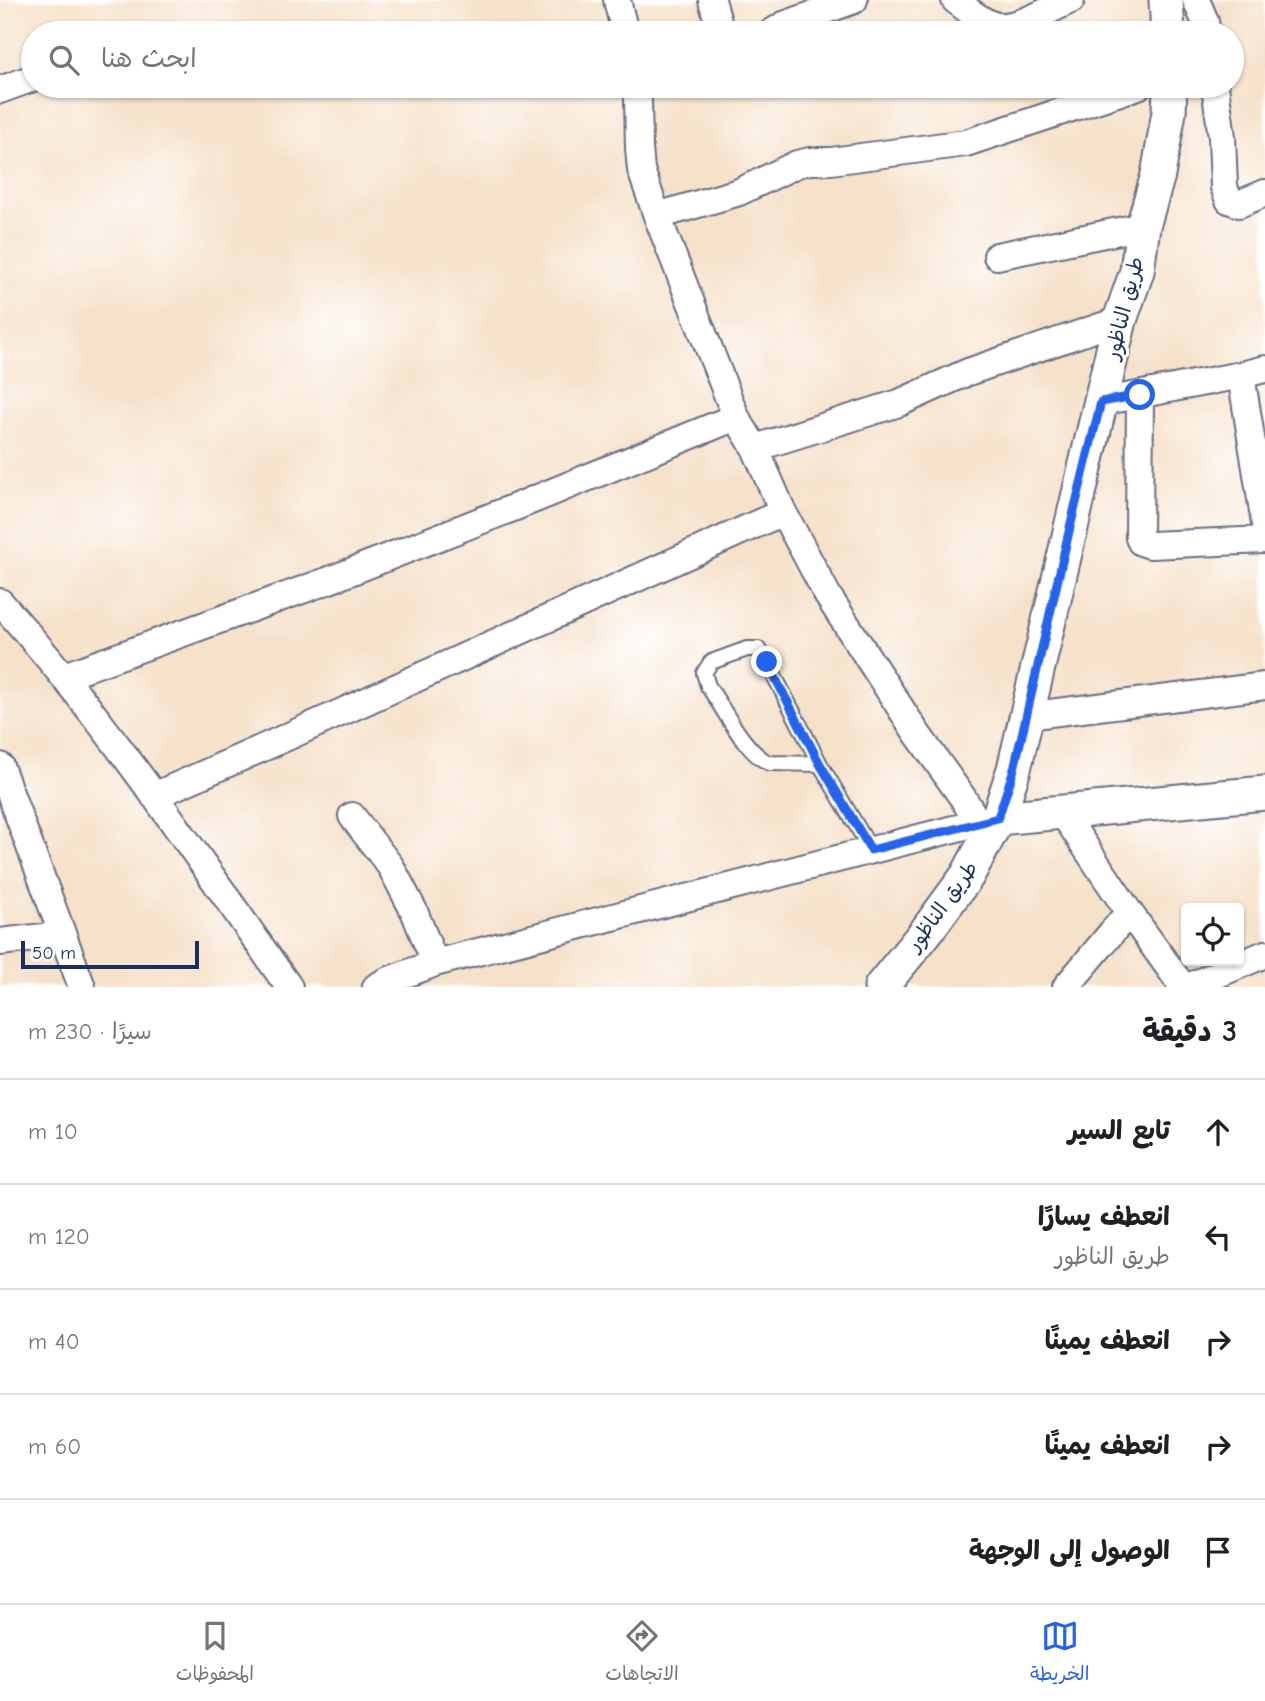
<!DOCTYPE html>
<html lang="ar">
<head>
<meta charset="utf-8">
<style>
  body { margin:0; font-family:"Comic Neue","Playpen Sans Arabic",sans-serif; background:#f6f6f6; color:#202124; direction:rtl }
  .controls { position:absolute; right:21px; bottom:21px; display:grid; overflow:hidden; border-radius:7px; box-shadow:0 2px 5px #0004 }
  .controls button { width:63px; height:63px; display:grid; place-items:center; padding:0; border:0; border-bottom:2px solid #e0e0e0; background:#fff; color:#202124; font:35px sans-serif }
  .scale { position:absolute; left:21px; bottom:18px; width:178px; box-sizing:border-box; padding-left:7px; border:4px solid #1b2f5e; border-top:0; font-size:19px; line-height:24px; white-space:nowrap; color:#1b2f5e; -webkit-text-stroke:5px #fff; paint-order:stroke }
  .stop { position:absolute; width:21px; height:21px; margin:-16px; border:5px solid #2563eb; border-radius:50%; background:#fff }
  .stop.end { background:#2563eb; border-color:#fff; box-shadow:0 2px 7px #0008 }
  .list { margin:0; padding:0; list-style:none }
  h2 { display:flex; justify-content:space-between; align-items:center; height:91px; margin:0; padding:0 28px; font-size:30px }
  h2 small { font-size:23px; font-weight:400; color:#757577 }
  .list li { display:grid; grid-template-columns:46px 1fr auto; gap:21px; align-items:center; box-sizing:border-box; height:105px; padding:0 28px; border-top:2px solid #e0e0e0 }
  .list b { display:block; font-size:26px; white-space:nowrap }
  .list p { margin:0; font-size:23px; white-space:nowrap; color:#757577 }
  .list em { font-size:23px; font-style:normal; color:#757577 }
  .icon { flex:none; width:38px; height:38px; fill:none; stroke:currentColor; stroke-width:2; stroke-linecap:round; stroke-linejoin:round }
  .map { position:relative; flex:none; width:1265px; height:987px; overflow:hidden; direction:ltr }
  .search { position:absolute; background:#fff; box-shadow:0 2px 5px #0004; left:21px; right:21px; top:21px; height:77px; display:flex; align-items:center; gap:18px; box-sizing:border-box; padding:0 24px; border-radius:38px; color:#757577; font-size:26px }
  .sheet { height:616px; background:#fff }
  nav { display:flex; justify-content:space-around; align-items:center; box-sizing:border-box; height:98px; border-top:2px solid #e0e0e0; background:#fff; font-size:19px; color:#757577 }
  nav a { display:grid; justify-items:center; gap:4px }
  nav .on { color:#2563eb }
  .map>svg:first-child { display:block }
</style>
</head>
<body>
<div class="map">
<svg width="1265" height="987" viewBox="0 0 1265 987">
  <rect width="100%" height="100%" fill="#fff"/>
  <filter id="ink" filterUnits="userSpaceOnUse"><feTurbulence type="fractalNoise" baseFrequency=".0143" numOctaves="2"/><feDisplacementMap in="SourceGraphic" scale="14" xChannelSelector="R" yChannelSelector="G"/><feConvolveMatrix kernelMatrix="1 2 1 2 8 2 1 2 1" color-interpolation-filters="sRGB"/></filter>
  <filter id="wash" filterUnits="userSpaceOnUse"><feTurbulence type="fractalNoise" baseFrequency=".00686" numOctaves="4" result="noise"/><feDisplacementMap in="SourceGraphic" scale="28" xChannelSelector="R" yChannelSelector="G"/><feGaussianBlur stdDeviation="1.57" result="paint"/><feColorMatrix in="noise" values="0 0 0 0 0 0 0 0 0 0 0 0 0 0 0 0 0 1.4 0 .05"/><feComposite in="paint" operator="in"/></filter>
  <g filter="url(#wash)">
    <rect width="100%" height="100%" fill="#f6e1c9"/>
  </g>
  <g filter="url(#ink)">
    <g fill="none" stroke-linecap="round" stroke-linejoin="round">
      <defs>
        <path id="service" d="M820,764L770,763C747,756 722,706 708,686L704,673L711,662L747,649H758L767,662L820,764L871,850"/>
        <path id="minor" d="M617,0L625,33
          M712,0L721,33
          M955,0C967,9 983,24 998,26C1019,28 1052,8 1071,0
          M1196,0L1205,21L1207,33
          M771,33L784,25L854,0
          M637,86L638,98L639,148L641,170L657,216L736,417L755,448L783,512L828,596L916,732L963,798L978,823
          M1215,86L1222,137L1224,187L1229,200L1239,204L1265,193
          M0,90L33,78
          M657,216L739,192L797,164L810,161H831L966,143L1138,86
          M997,256L1143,226
          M1241,375L1265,524
          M1140,395L1139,538L1141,542L1150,545L1265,540
          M1101,402L1241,375L1265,369
          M755,448L899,403L968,372L1120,320
          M0,602C107,721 197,856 289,987
          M64,676L327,581L518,506L736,417
          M1026,716L1265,686
          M0,766L82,987
          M154,796L267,746L783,512
          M1062,812L1129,912L1183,987
          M352,816L391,867L414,911L435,963
          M0,942L62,935
          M376,987L387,981L435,963L992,819
          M1066,987L1129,912
          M1188,987L1265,954"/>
        <path id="tertiary" d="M1166,0L1168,33
          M998,818L1265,793
          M881,987L925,933L967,876L998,818L1014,769L1120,320L1137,271L1143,226L1158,175L1169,112L1170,86"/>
      </defs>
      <use href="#service" stroke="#686d83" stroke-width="18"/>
      <use href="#minor" stroke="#686d83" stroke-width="30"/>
      <use href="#tertiary" stroke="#686d83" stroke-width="37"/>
      <use href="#service" stroke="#fff" stroke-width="14"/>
      <use href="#minor" stroke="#fff" stroke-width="26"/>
      <use href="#tertiary" stroke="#fff" stroke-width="33"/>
    </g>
  </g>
  <g fill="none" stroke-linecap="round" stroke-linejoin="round" filter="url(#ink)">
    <path stroke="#2563eb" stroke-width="9" d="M767,662L820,764L871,850L998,818L1014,769L1071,523L1101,402L1140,395"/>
  </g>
  <g text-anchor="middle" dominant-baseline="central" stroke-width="6" stroke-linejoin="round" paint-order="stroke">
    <g font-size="21" fill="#1b2f5e" stroke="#fff">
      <text transform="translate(1124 308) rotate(-76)">طريق الناظور</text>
      <text transform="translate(942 906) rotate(-54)">طريق الناظور</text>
    </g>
  </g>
</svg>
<div class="controls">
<button><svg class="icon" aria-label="locate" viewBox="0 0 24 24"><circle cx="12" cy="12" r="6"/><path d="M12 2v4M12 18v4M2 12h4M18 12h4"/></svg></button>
</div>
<div class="scale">50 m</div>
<div class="stop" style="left:1140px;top:395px"></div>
<div class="stop end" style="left:767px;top:662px"></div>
<div class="search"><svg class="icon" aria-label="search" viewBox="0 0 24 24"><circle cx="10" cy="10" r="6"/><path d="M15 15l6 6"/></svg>ابحث هنا</div>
</div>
<section class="sheet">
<h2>3 دقيقة<small>سيرًا · 230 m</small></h2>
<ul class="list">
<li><svg class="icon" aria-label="ahead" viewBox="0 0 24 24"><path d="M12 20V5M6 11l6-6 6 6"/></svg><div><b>تابع السير</b></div><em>10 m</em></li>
<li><svg class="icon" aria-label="left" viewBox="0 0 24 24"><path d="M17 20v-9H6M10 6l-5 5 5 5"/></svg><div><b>انعطف يسارًا</b><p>طريق الناظور</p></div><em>120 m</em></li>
<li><svg class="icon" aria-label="right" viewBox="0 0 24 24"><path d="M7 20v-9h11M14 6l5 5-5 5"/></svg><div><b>انعطف يمينًا</b></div><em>40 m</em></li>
<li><svg class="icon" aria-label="right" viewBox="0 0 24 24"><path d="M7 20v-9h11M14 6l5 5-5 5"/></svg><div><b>انعطف يمينًا</b></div><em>60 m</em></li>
<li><svg class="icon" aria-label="arrive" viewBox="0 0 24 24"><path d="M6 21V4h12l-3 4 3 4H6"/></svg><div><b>الوصول إلى الوجهة</b></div></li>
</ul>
</section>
<nav>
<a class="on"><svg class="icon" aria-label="map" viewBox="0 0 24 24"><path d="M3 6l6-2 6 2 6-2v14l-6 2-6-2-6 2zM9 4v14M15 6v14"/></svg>الخريطة</a>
<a><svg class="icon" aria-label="directions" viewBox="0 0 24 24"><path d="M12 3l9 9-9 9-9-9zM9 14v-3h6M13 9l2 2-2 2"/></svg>الاتجاهات</a>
<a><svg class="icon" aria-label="saved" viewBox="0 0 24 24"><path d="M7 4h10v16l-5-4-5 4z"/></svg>المحفوظات</a>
</nav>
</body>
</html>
